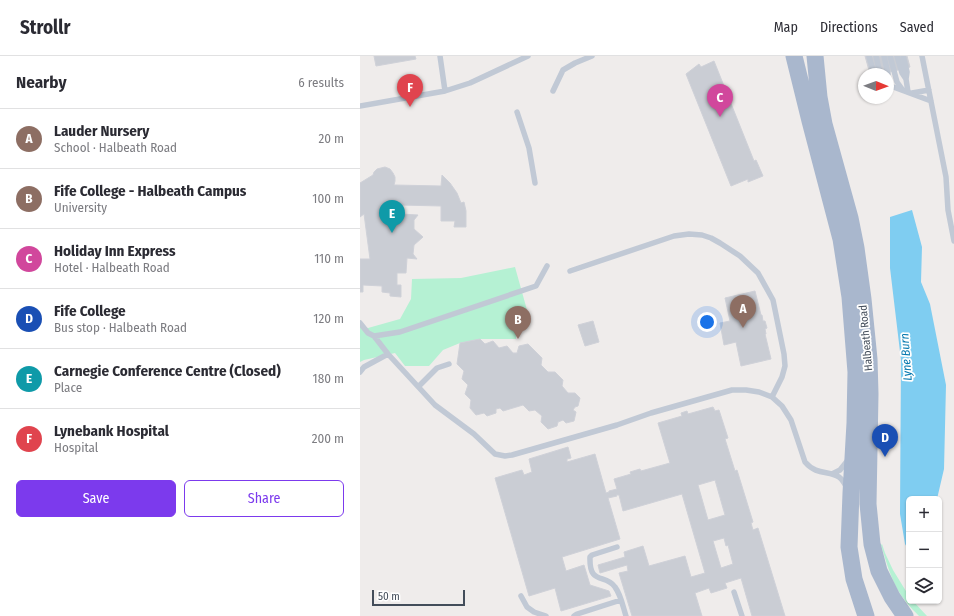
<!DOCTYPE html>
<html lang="en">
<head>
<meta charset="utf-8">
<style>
  body { margin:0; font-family:"Fira Sans Condensed",sans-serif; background:#f2f2f3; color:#2b2b33 }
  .controls { position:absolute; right:12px; bottom:12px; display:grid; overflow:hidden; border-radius:6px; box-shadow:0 1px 3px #0004 }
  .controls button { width:36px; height:36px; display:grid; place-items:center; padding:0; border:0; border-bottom:1px solid #e1e1e2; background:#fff; color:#2b2b33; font:20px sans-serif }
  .compass { position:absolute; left:498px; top:12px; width:36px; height:36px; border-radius:50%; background:#fff; box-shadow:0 1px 3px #0004; rotate:91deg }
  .scale { position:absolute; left:12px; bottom:10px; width:93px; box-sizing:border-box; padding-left:4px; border:2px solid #434d5a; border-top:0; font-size:11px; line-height:14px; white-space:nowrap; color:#434d5a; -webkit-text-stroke:3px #fff; paint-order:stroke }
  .you { position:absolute; left:347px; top:266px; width:14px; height:14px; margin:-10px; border:3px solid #fff; border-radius:50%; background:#1a73e8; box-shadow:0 0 0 6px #1a73e833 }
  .badge { display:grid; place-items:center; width:26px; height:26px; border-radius:50%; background:#7c3aed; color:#fff; font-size:13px; font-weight:700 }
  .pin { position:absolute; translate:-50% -33px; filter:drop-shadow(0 1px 2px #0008) }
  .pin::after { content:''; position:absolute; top:21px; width:14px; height:12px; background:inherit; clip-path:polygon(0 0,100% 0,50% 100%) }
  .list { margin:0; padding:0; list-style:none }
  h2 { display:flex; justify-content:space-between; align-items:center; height:52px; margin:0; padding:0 16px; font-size:17px }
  h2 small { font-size:13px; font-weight:400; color:#7c7c81 }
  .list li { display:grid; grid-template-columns:26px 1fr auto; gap:12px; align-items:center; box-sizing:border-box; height:60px; padding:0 16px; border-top:1px solid #e1e1e2 }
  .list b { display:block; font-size:15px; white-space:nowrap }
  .list p { margin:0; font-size:13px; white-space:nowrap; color:#7c7c81 }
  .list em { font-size:13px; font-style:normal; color:#7c7c81 }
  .actions { display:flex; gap:8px; padding:12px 16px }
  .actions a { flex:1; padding:9px 0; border:1px solid #7c3aed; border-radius:6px; text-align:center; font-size:14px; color:#7c3aed }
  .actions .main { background:#7c3aed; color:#fff }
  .icon { flex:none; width:22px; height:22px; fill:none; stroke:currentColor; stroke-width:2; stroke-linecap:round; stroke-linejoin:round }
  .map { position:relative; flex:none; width:594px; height:560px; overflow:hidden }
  header { display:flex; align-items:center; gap:24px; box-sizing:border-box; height:56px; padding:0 20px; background:#fff; border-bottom:1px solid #e1e1e2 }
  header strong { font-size:19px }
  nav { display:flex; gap:22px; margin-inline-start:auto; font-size:14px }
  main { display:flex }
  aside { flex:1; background:#fff }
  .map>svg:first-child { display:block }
</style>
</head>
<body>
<header>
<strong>Strollr</strong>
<nav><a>Map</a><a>Directions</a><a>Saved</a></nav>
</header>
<main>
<aside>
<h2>Nearby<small>6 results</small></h2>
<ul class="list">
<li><span class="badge" style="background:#8d6e63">A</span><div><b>Lauder Nursery</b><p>School · Halbeath Road</p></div><em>20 m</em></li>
<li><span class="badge" style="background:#8d6e63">B</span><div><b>Fife College - Halbeath Campus</b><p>University</p></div><em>100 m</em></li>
<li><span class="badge" style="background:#d1479c">C</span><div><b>Holiday Inn Express</b><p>Hotel · Halbeath Road</p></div><em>110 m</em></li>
<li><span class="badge" style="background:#1a4fb4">D</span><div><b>Fife College</b><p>Bus stop · Halbeath Road</p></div><em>120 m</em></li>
<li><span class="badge" style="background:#0f9aa8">E</span><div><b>Carnegie Conference Centre (Closed)</b><p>Place</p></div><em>180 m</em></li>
<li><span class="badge" style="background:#e0444e">F</span><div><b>Lynebank Hospital</b><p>Hospital</p></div><em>200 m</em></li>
</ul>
<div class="actions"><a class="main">Save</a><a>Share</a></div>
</aside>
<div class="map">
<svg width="594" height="560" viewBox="0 0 594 560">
  <rect width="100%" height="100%" fill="#efeceb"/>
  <path fill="#b5f1d3" d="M155,211L167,254L157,262L156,283H120L100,287L83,294L69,310H45L35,297L4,304L0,306V270L8,272L40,263L51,243L52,223L101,222Z
    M522,488L525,497L533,514L549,540V545H553L567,560H559C555,556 550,551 546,546C533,530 527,509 521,489Z"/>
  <path fill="#7fcdf1" d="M552,154L562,191L561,226L570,248L586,329L584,413L577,443H549V495L545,488L540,458L541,304L530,212V161Z"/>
  <path fill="#cacdd4" stroke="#cfd1d8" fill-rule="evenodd" d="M14,0H55L56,3L16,10Z
    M505,0H547L550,11L522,18H510Z
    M354,5L394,105L396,104L403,120L388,126V123L371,130L326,18L339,8L341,11Z
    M25,111L30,113L33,117L35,121V125L34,129L81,130L82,119L90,127L97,137L101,147L104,146L106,155V171H94L95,165H81V150L41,149V158L58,159L54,164V173L63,181L54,189L53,198L57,203L47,202L46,217H37V229H41V241L30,240V237L22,236V230L3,229V236H0V203H10L4,158L0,161V127L13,119L14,116L17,113Z
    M395,235L401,259H402L403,265H405L407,272L405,273L406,278H405L411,303L381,310L376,286L364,289L360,267L370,265L365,242Z
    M233,265L239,286L225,290L218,269Z
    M120,283L125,288L133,285L139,292L147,290L153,297H157L159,290L168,288L182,302L181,309L188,316H195L203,324L202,330L208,337H215L220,342L218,350L215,351L213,354L216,356L214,365L206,367L203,364L198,366L197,370L188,373L181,366L182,360L175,354L169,355L163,349L143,355L140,352L136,353V357L127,360L124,357L116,359L110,352L111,344L105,338L108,329L102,323L104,315L97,308L100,287Z
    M353,351L355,355L359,354L368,382L365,383L375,415L377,414L393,466L391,467L393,474L398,472L425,560H392L381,522L365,527L367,532L351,537L349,532L335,537L342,560H272L259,517L268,515L267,509L240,517L238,509L265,501L264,496L283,490L289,510L325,500L331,521L345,517L322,438L263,455L259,439H256L257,440L248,442L260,483L202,501L206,515L224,509L230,529L249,535L251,540L201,555L195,532L169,540L135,422L162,414L164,419L172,416L169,403L208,391L211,402L207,403V406L235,398L246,437L249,436V435L257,433L254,423L271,418L270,416L280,413L281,415L310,407L298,367L322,360L321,357L327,355L328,358ZM355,424L365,459L348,464L338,429ZM364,482L366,490L368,489L373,508L361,512L353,485Z"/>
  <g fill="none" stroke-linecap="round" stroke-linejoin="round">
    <path stroke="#c1c9d5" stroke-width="5.5" d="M80,0L85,35
      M509,0L514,18
      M516,0L520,18
      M524,0L528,18
      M530,0L537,26L542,33
      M537,0L542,17L546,23
      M543,0L547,16L546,23L548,36
      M562,0L586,121L588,154L594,185
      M528,29L571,45
      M193,35L203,14L215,7L232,0
      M552,37L569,34
      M0,50L85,35L110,27L168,0
      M157,56L169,92L175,127
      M210,215L314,180L329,178L342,179L351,182L360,187L380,200L398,217L413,244L424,298L425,310L422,321L412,341
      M0,267L8,277L14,280L40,276L176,230L187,210
      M14,280L28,298L75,349L114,378L135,398L145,400L152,399L257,369L291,357L372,334H386L399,336L412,341L422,350L431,364L445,406C457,420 469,414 479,421C483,424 485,428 487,432
      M0,316L4,311L28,298
      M59,330L77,312L89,308
      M472,418L480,414L488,404
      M257,491L232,499L230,501C229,530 245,517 255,531C261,539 263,551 266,560
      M374,536L382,560
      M161,540L167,551L174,556L186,560
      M214,560L217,558L261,544"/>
    <path stroke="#a9b7cd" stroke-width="17" d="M434,0L450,65L481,183L490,241L496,316L495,367L491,437L489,491L494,523L506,560
      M455,0L459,41L464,68L490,162L496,192L503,243L509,303L510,338L508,448L512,488L519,515L532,541L545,560"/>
  </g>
  <g text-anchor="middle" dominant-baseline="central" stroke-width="3.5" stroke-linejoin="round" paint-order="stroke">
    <g font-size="11" fill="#434d5a" stroke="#fff">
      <text transform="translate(506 282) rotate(-95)">Halbeath Road</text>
    </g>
    <g font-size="12" font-style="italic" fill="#0377ae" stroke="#fff">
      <text transform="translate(546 301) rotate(-94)">Lyne Burn</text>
    </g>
  </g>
</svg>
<div class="controls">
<button>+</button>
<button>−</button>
<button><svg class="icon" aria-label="layers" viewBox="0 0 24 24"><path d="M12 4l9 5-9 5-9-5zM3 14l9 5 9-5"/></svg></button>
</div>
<svg class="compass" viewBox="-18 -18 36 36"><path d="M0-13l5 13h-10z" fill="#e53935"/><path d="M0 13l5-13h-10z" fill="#7c7c81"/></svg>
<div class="scale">50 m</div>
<div class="you"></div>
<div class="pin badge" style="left:383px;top:272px;background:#8d6e63">A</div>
<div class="pin badge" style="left:158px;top:283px;background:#8d6e63">B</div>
<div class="pin badge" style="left:360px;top:61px;background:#d1479c">C</div>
<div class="pin badge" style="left:525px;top:401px;background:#1a4fb4">D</div>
<div class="pin badge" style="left:32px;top:177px;background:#0f9aa8">E</div>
<div class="pin badge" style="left:50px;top:51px;background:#e0444e">F</div>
</div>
</main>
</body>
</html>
